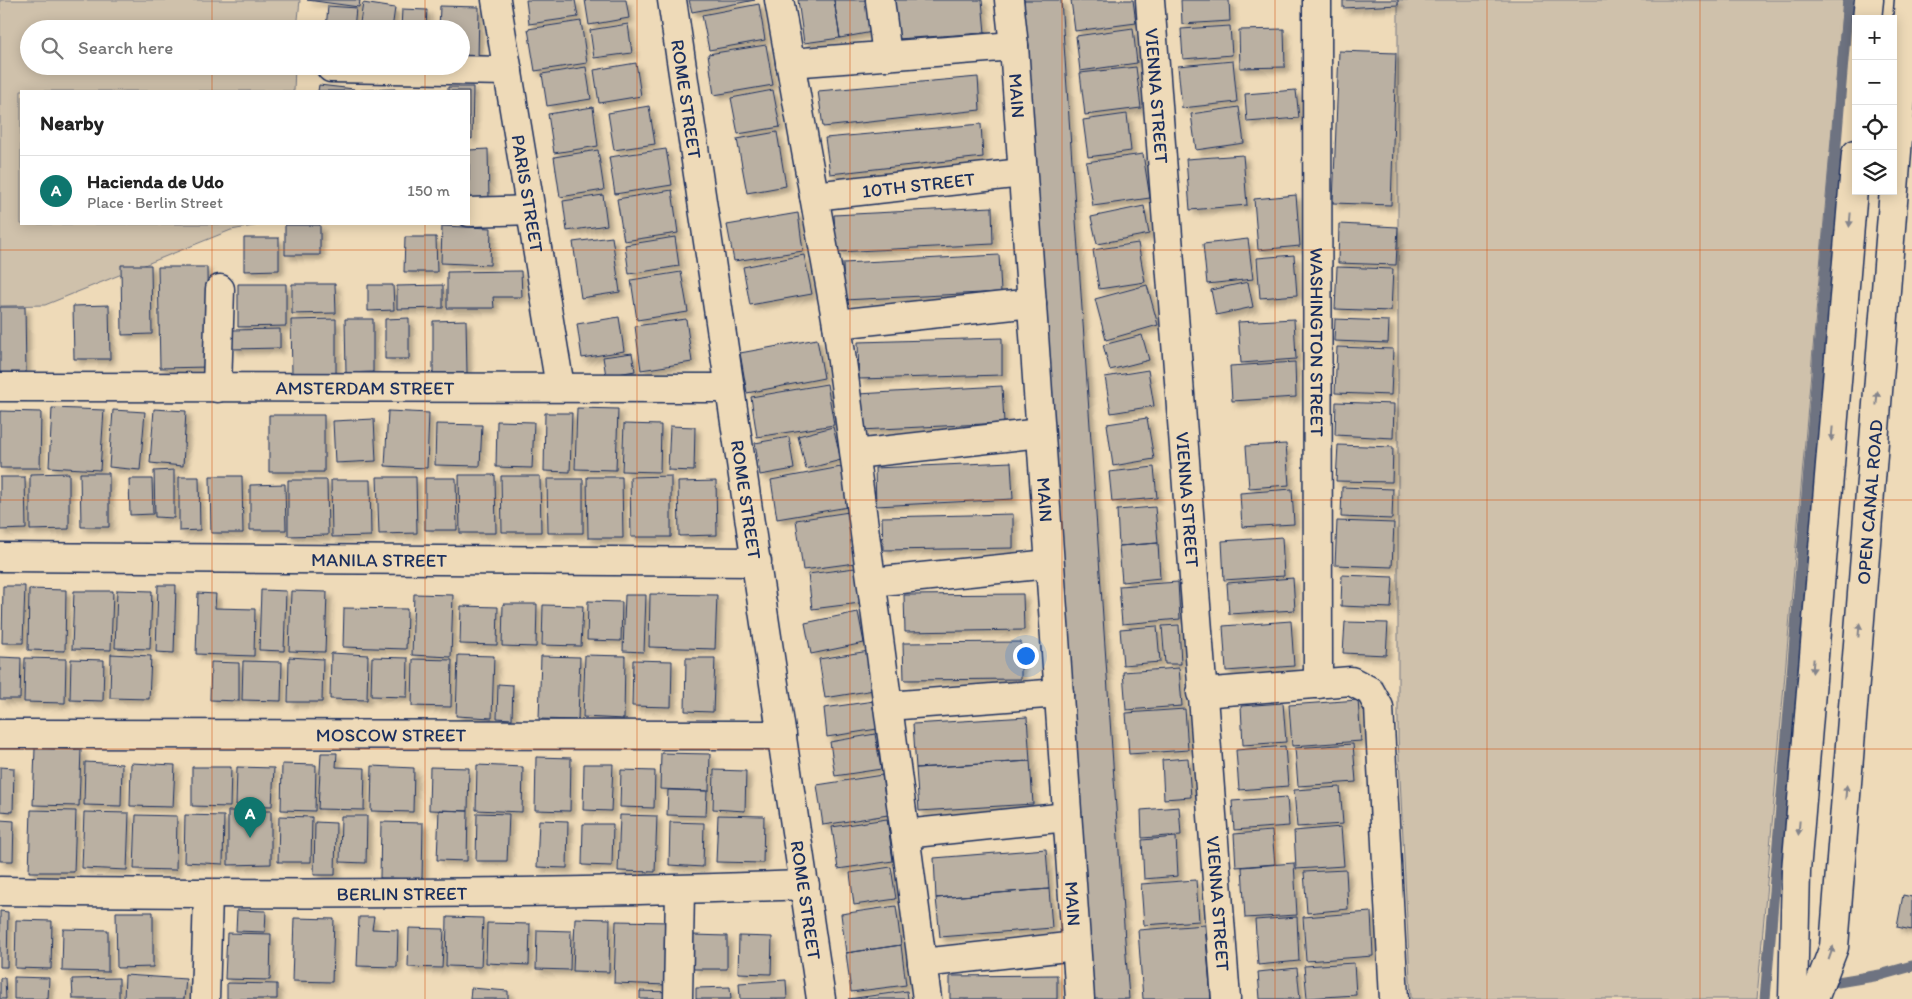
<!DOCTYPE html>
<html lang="en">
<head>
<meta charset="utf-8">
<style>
  body { margin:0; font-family:Itim,sans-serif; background:#f2f2f2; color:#222 }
  .controls { position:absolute; right:15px; top:15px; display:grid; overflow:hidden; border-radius:0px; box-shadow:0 2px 12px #0003 }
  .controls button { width:45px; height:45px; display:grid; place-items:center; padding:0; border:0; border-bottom:1px solid #e0e0e0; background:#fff; color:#222; font:25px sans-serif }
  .you { position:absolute; left:1025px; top:655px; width:18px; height:18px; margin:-12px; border:4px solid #fff; border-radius:50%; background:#1a73e8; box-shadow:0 0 0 8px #1a73e833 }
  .badge { display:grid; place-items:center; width:32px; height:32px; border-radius:50%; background:#0f766e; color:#fff; font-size:16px; font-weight:700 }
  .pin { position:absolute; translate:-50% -41px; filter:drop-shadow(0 1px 2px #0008) }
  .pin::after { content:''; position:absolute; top:26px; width:18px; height:15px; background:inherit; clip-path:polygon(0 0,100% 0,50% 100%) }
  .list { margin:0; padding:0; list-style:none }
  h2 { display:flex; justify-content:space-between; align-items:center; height:65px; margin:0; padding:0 20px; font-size:21px }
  h2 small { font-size:16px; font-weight:400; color:#767676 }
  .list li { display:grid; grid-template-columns:32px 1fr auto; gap:15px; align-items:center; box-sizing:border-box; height:70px; padding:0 20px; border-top:1px solid #e0e0e0 }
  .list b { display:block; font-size:19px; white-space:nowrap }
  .list p { margin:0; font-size:16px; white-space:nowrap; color:#767676 }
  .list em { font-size:16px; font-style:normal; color:#767676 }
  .icon { flex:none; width:28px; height:28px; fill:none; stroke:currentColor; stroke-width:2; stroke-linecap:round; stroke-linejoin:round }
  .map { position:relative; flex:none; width:1912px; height:999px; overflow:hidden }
  .search { position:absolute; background:#fff; box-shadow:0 2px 12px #0003; left:20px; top:20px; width:450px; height:55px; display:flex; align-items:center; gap:12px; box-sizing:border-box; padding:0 18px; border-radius:28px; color:#767676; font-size:19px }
  .panel { position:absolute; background:#fff; box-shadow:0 2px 12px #0003; left:20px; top:90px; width:450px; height:135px; border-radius:0px }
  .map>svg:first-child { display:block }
</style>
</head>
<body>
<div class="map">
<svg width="1912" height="999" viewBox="0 0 1912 999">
  <defs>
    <filter id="shadow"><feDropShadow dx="4.5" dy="4.5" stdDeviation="2.5" flood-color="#0004"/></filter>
  </defs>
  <rect width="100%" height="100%" fill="#eedab8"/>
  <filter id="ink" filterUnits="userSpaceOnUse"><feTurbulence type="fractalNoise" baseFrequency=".02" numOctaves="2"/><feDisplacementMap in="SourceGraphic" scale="10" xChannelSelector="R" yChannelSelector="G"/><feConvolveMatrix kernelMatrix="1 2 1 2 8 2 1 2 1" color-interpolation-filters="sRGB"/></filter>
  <g filter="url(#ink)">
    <path fill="#cfc1ab" stroke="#757884" d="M0,0H300L297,29H29V66H295L294,91H21V224H265L231,230L45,305L0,306Z
      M1398,0H1843L1757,999H1411L1398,738Z"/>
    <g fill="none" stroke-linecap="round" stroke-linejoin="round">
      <path stroke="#6e7381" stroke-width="11" d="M1838,982L1880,975L1912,966
        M1765,999L1848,0"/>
    </g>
    <path fill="#bab0a2" stroke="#1b2f5e" filter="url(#shadow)" d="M307,0H360L359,7Z
      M526,0H575L578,17L529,24Z
      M585,0H626L629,18L589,25Z
      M689,0H755L692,12Z
      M798,0H834L840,38L804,43Z
      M834,0H868L872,32L840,38Z
      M894,0H982L985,33L897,39Z
      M1024,0H1061L1129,999H1093Z
      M1071,0H1133L1136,23L1075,31Z
      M1181,0H1229L1230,21L1182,24Z
      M1343,0H1398V5L1343,8Z
      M363,3L395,8L392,29H359Z
      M759,4L765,40L709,50L702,15Z
      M328,6L356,8L354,29H326Z
      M440,6L479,7L478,61L461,60V29H439Z
      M402,9L427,10L426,29H401Z
      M581,21L587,63L535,71L528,29Z
      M628,24L632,53L594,58L590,30Z
      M1230,26L1232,55L1183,59L1181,29Z
      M1133,28L1137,63L1080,71L1076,36Z
      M1284,29L1285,67L1240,68L1239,30Z
      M766,45L773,85L714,95L708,54Z
      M1339,51L1396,53L1391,205L1333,203Z
      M1233,61L1237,102L1182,108L1178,66Z
      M636,63L641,96L599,103L594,70Z
      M586,67L591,99L547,106L542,74Z
      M1136,67L1141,108L1085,115L1080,73Z
      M978,77L980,110L823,127L818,91Z
      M319,85L354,89L353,91H318Z
      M448,87H473L472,139L469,138V91H448Z
      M395,89V91H361V90Z
      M773,90L780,127L738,134L731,98Z
      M1296,90L1299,118L1247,122L1245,94Z
      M649,106L655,144L614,150L608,113Z
      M593,107L598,146L554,153L548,114Z
      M1239,107L1244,143L1196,150L1191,114Z
      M1127,114L1131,151L1088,157L1083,120Z
      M981,124L983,157L830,174L825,138Z
      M777,132L786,186L747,193L737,139Z
      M488,149L489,200H469V150Z
      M666,149L672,185L615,194L609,157Z
      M598,150L604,190L560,197L554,157Z
      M1143,154L1150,198L1093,206L1086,162Z
      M1243,155L1247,205L1190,210L1186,159Z
      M672,190L678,233L624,241L617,199Z
      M603,195L607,225L567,231L563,201Z
      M1296,195L1300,246L1258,250L1254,199Z
      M1144,206L1149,234L1097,244L1091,217Z
      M992,207L993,244L836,252L834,215Z
      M798,213L803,251L734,261L727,225Z
      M1339,224L1398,227L1396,265L1338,263Z
      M285,225H320V255H285Z
      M442,226L491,228L490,265L441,263Z
      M405,237H436L437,272H404Z
      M612,237L620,292L581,298L573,242Z
      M675,237L679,266L629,274L625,245Z
      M244,238H279V270L244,271Z
      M1248,239L1253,279L1207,284L1203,244Z
      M1138,243L1145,282L1099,289L1093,250Z
      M804,255L812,294L750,305L743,267Z
      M999,255L1001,292L844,300L843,263Z
      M1294,255L1297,295L1260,298L1257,258Z
      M121,265H151L152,334L122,335Z
      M158,267H207L208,367L160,368Z
      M1337,267L1393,269L1391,311L1335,309Z
      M521,271L522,297H493L494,308H447V272Z
      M681,272L688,312L637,320L631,280Z
      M1248,282L1253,307L1216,315L1211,290Z
      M238,284H286V326L238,327Z
      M292,284H335L336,313L292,314Z
      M368,285H393L394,310L368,311Z
      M443,285V308L397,309V286Z
      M1147,285L1158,325L1106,340L1095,299Z
      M109,305L110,359H74L73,306Z
      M0,307H25L26,373H0Z
      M619,317L624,351L582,358L577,324Z
      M409,318V359H385V319Z
      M336,319V374L292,375L291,320Z
      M345,319H373V372L346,373Z
      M686,319L692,362L641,370L635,326Z
      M1294,319L1296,359L1241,363L1238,322Z
      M1335,319L1389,321L1388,343L1334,341Z
      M466,320L467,373H433V321Z
      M280,329V348L232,349V330Z
      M1142,335L1149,360L1110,370L1103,345Z
      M1002,338V375L859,379L858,342Z
      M817,339L824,378L747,393L740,353Z
      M1337,347L1393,349L1391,395L1335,393Z
      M632,353L635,371L606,376L603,357Z
      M1295,362L1296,397L1232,401L1230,366Z
      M1148,370L1154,406L1111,413L1105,377Z
      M827,384L834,425L757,437L751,397Z
      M1002,386L1004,423L860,430L858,394Z
      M1336,402L1394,404L1393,438L1335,435Z
      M52,408L104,410L100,470L49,467Z
      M577,408L618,409L616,470L575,469Z
      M154,409L186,411L183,466L150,463Z
      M113,410L145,412L140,470L109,467Z
      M0,411L41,412L40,468H0Z
      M388,411L429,413L427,468L385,466Z
      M545,413H572L570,472L544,471Z
      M269,415H324V472H269Z
      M1147,418L1154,459L1113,466L1107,424Z
      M374,419L376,461L335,463L333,421Z
      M497,421L534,422L532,468L496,467Z
      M436,424L482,425L480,466L435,465Z
      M624,424L661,425L660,472L622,471Z
      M670,426L695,427L694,471L668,470Z
      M833,427L841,460L806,469L798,436Z
      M789,437L794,469L760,475L755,443Z
      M1286,444L1289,485L1249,488L1246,446Z
      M1338,445L1393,447L1392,482L1336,481Z
      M1011,462L1013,499L876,506L875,468Z
      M841,467L848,507L777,519L771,480Z
      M1154,467L1157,498L1112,502L1109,472Z
      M174,470V518L155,517L154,471Z
      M69,473V529L30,530V474Z
      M80,473H109V527H81Z
      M459,475H495L496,533H460Z
      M210,476H242L243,533H211Z
      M501,476H540L541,532H502Z
      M671,476V537H631L630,477Z
      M0,477H25L26,529L0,530Z
      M179,477H199L200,530L179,531Z
      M377,477H416L417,533L379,534Z
      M587,477H622L623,538H588Z
      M425,478H456L457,530H425Z
      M129,479H152L153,514L130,515Z
      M547,479H583V533H548Z
      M288,480H327L328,535L288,536Z
      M331,480H370L371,536L332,537Z
      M716,481L717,535L679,536L678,482Z
      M285,484L286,530H250V485Z
      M1342,487L1393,489L1392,519L1341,517Z
      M1292,489L1294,524L1242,527L1240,493Z
      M1155,507L1158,543L1119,546L1117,510Z
      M849,512L855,563L803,570L796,520Z
      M1013,514V548L883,550L882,517Z
      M1337,521L1394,523L1392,567L1335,565Z
      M1282,537L1284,576L1224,580L1222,541Z
      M1158,543L1160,578L1122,582L1119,546Z
      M855,568L860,603L812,609L808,574Z
      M1342,575L1393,577L1391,608L1341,606Z
      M1293,578L1295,610L1229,614L1227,583Z
      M1178,582L1180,619L1122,624L1119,586Z
      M158,585H176L174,653L156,652Z
      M3,586H25L23,643H2Z
      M29,589L66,590L65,651L28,650Z
      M117,590L152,591L150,649L115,648Z
      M261,590L286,591L284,651L259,650Z
      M74,591H113L111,650L72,649Z
      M291,591L327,592L325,652L289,651Z
      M198,593L216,594L215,608L255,609L254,656L196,654Z
      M414,594L453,595L451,657L412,655Z
      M650,594L717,595L715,649L649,647Z
      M1023,594L1024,630L905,632L904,595Z
      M625,595H646L644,652L623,651Z
      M588,601L622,602L621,641L587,640Z
      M503,604H537L536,647L502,646Z
      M543,605L583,606L581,646L542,645Z
      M461,606L498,607L497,645L460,644Z
      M344,608L407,609L406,649L343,647Z
      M858,612L864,643L811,654L805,623Z
      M1291,621L1294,666L1226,671L1223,626Z
      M1345,622L1388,623L1386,655L1343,653Z
      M1179,625L1181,664H1165L1162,626Z
      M1157,626L1160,662L1123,665L1120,629Z
      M1021,642V679L904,680L903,643Z
      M869,651L874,690L825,698L819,659Z
      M331,653L368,655L367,700L330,699Z
      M111,654L151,656L149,699L110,698Z
      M458,655L494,656L492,718L456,716Z
      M585,655L625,656L624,719L583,717Z
      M541,656L580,657L578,720L539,719Z
      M0,657L21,658L20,699H0Z
      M289,657L323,659L322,702H288Z
      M372,657L408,658L407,697L371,696Z
      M25,658L66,659L65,703L24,702Z
      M686,658H715L713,712L685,711Z
      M71,659L104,660L103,701L70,700Z
      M413,659L452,660L451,707L412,706Z
      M633,660L672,661L671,707L632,706Z
      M243,661L282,662L281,701L242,700Z
      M211,662L239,663V701L210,700Z
      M1179,668L1182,706L1126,710L1123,672Z
      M498,684L513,685L512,719L497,718Z
      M1358,700L1361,741L1292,746L1289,705Z
      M874,701L877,729L827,737L824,708Z
      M1283,703L1286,742L1243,745L1241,706Z
      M1185,709L1188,750L1129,754L1126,713Z
      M1027,717L1030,761L916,768L913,724Z
      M875,734L881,769L835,776L830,742Z
      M1353,744L1356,782L1298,786L1295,748Z
      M1285,746L1288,786L1239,790L1236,750Z
      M35,748L81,750L79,806L33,805Z
      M321,753H337L336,767L365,768L364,810L318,809Z
      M661,753L710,754L709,791L660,789Z
      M536,757L571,758L570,811L535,810Z
      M1188,758L1191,797L1164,799L1162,760Z
      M1030,761L1033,804L919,811L916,768Z
      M85,762L122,764L121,806L84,805Z
      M131,763L175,765L173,807L130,806Z
      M282,764L316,765L315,811L281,810Z
      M584,764H613L611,811L583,810Z
      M477,765L523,767L522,812L476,810Z
      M372,766L414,768L413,812L371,811Z
      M0,767L14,768L13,812L0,811Z
      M192,767H231L230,807L192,806Z
      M237,767L274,768L272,806L236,805Z
      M430,767L469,768L468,811L429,810Z
      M621,770L655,771L654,808L620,807Z
      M714,770L746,771L745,811L713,809Z
      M882,775L888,815L823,825L817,785Z
      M1340,787L1343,824L1297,827L1294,790Z
      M668,790L707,791L706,816L667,815Z
      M1287,797L1289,826L1234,830L1232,801Z
      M1179,807L1181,835L1142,838L1141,810Z
      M31,810L76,811L74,872H29Z
      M439,810L468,811L467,861L437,860Z
      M228,811H271V864L228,865Z
      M84,812L129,813L127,870L82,868Z
      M477,813L509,814L507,861H476Z
      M136,815L177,816L176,870L134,869Z
      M185,815L224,816L223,864L184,862Z
      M620,815L657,816L655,872L618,871Z
      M718,815L764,816L763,863L716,862Z
      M279,816L312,817L311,862H278Z
      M341,816H367L366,863L340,862Z
      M887,819L893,861L838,869L832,827Z
      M0,820L14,821L13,861H0Z
      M539,820L568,821L567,868L537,867Z
      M315,822L336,823L335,875H314Z
      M381,822L423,823L422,879L380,878Z
      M670,822L704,823L703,867L669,865Z
      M583,824H613L612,866L582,865Z
      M1341,827L1344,866L1296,869L1294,831Z
      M1272,831L1275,864L1236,867L1234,834Z
      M1176,837L1178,876L1144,879L1142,840Z
      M1046,849L1049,889L936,898L934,858Z
      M1294,863L1297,915L1245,918L1242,867Z
      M891,867L896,899L854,905L850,873Z
      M1346,870L1348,909L1307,913L1304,872Z
      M1196,880L1199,921L1144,925L1141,884Z
      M1049,889L1052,928L940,937L936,898Z
      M1903,895L1912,897V930L1897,927Z
      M896,906L901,945L846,953L841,914Z
      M237,910L266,911L265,932L236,931Z
      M0,911L8,912L7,967H0Z
      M116,912H153V967L117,968Z
      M1371,912L1373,956L1306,961L1303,917Z
      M359,917H374L372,929L398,930L397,967L357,966Z
      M447,917L483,918L481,967L446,966Z
      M1297,917L1299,961L1258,965L1255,920Z
      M294,918L334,919L332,982L292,981Z
      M575,918L610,919L609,972L573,971Z
      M16,920L52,921L51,969L15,968Z
      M616,921L669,922L667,985L614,983Z
      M487,923L530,924L529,965L486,963Z
      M1205,925L1211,999H1143L1138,930Z
      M409,928L444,929L442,968L408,967Z
      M63,929L108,930V972L62,971Z
      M537,930L571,931L570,970L536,969Z
      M227,933L271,934L270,980L225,979Z
      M693,935L727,936V969H693Z
      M739,936L772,937L771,974L738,973Z
      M901,945L906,985L851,992L846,953Z
      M1354,963L1356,995L1307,998L1304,966Z
      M1297,968L1300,999H1260L1258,972Z
      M125,975L186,979L184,999H124Z
      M1057,975V999H950V976Z
      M14,977L49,978L48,999H14Z
      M0,978H5L6,999H0Z
      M119,978V999H73L72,979Z
      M786,980L787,999H740L739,983Z
      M227,983L277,984V999H227Z
      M730,987L731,999H696V988Z
      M471,988L508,991V999H470Z
      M640,991L672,992L671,999H640Z
      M907,991L908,999H848Z"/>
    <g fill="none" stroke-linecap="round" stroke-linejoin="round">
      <defs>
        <g id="minor">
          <path id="s1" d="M496,0L560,387"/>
          <path id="s2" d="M672,0L821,999"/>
          <path d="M779,0L837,324L927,999"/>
          <path d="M880,0L887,56"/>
          <path id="s3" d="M1009,0L1014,46L1080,999"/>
          <path id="s4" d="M1150,0L1226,999"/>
          <path id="s5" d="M1317,0L1318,684"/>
          <path d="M790,63L1014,46"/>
          <path d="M331,68L508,71"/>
          <path id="s6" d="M814,196L1022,173"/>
          <path d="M469,212L531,210"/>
          <path d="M837,324L1032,303"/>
          <path id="s7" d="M0,387L730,388"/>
          <path d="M217,388L220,289"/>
          <path d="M855,454L1040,433"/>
          <path id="s8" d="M0,557L757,562"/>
          <path d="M872,582L1049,564"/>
          <path d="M1201,693L1351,681L1370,691L1379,707L1394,999"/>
          <path d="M888,706L1059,693"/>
          <path id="s9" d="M0,734L782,735"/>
          <path d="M905,834L1067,817"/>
          <path id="s10" d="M0,891C268,895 537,895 805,885"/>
          <path d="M922,963L1076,946"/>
          <path d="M205,999L208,894"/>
          <path d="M678,999L680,890"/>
        </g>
        <g id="secondary">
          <path d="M1867,19L1869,0"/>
          <path d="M1793,999L1796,871L1856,154"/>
          <path id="s11" d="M1814,999L1834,947L1909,0"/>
        </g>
      </defs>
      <use href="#minor" stroke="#1b2f5e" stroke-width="31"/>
      <use href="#secondary" stroke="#1b2f5e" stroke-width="31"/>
      <use href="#minor" stroke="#eedab8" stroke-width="28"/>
      <use href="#secondary" stroke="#eedab8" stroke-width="28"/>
    </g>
    <defs><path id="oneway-solid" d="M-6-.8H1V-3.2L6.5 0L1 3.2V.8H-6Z" transform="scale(1.25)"/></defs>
    <g fill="#84848b">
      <use href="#oneway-solid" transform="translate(1850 220) rotate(95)"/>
      <use href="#oneway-solid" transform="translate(1877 398) rotate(-85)"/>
      <use href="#oneway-solid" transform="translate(1832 434) rotate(95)"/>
      <use href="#oneway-solid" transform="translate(1859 630) rotate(-85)"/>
      <use href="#oneway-solid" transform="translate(1813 666) rotate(95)"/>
      <use href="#oneway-solid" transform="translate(1846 792) rotate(-85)"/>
      <use href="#oneway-solid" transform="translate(1799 828) rotate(95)"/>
      <use href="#oneway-solid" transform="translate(1831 953) rotate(-71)"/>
    </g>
  </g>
  <path fill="none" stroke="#d45514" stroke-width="1" stroke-opacity="0.55" d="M212,0V29M425,0V29M637,0V999M850,0V999M1062,0V999M1275,0V999M1487,0V999M1700,0V999M212,66V91M425,66V91M212,224V999M425,224V999M0,250H1912M0,500H1912M0,749H1912"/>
  <g text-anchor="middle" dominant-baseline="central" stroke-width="5" stroke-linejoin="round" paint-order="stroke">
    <g font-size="19" fill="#1b2f5e" stroke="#eedab8">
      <text stroke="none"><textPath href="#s3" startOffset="96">MAIN</textPath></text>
      <text stroke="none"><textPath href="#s4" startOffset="96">VIENNA STREET</textPath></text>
      <text stroke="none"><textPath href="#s2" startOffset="100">ROME STREET</textPath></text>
      <text stroke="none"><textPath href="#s6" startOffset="105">10TH STREET</textPath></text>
      <text stroke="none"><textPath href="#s1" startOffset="196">PARIS STREET</textPath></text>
      <text stroke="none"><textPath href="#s5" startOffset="342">WASHINGTON STREET</textPath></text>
      <text stroke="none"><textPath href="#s7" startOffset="365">AMSTERDAM STREET</textPath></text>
      <text stroke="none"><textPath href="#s2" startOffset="505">ROME STREET</textPath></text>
      <text stroke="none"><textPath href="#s3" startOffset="501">MAIN</textPath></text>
      <text stroke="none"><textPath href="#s4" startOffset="501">VIENNA STREET</textPath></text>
      <text stroke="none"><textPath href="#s11" startOffset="502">OPEN CANAL ROAD</textPath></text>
      <text stroke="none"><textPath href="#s8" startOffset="379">MANILA STREET</textPath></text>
      <text stroke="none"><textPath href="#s9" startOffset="391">MOSCOW STREET</textPath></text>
      <text stroke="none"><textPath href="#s10" startOffset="402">BERLIN STREET</textPath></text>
      <text stroke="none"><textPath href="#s2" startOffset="910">ROME STREET</textPath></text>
      <text stroke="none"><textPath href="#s3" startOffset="906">MAIN</textPath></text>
      <text stroke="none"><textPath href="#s4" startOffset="906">VIENNA STREET</textPath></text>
    </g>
  </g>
</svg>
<div class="controls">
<button>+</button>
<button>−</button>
<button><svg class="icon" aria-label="locate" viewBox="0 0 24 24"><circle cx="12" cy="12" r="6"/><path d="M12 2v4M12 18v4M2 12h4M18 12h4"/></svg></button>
<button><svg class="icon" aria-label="layers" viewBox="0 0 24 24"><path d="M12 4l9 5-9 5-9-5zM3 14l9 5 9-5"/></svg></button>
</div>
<div class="you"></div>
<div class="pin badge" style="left:250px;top:838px">A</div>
<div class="search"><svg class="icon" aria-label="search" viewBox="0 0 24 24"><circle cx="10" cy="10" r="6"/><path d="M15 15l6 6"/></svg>Search here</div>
<section class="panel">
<h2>Nearby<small></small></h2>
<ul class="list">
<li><span class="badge">A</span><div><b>Hacienda de Udo</b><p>Place · Berlin Street</p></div><em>150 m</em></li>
</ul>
</section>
</div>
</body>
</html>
